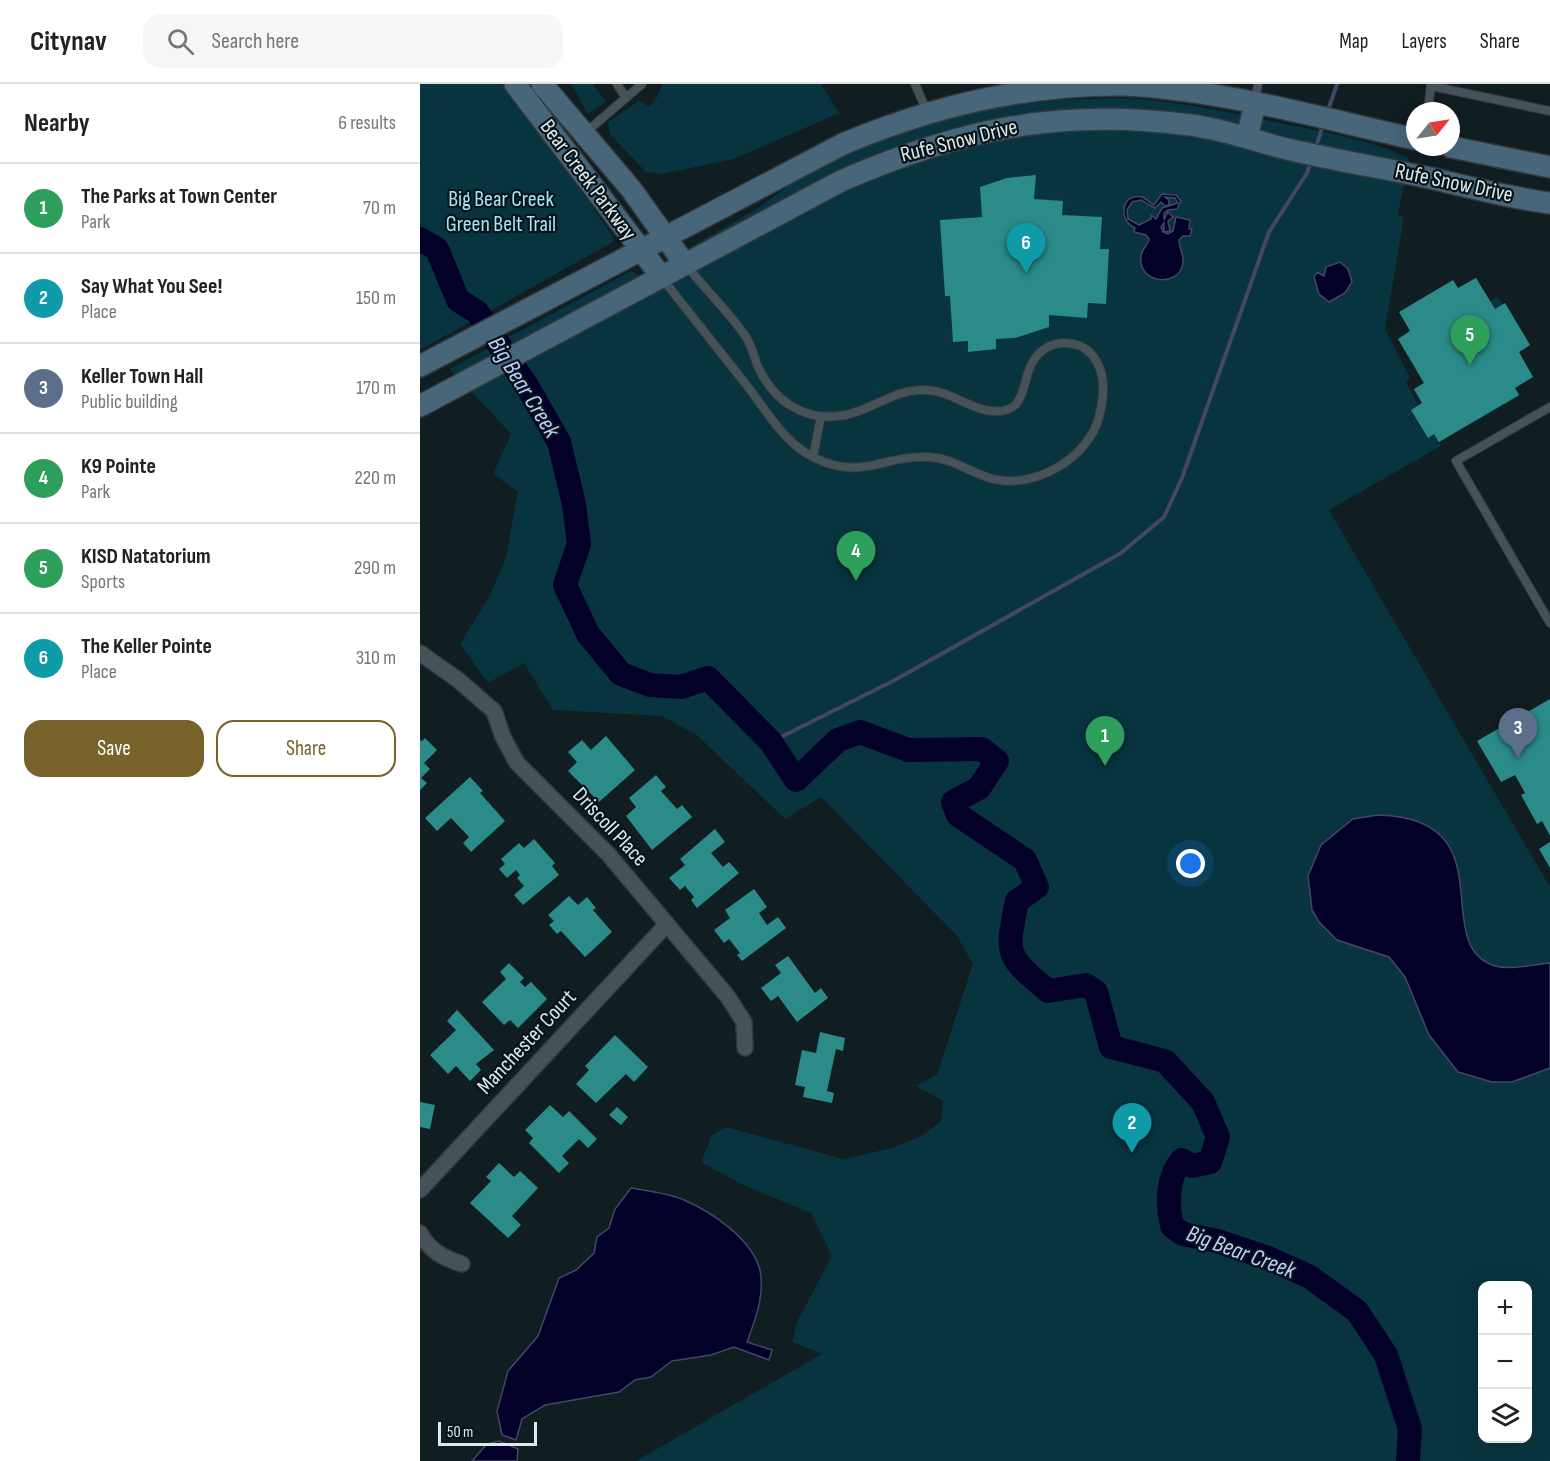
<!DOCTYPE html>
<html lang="en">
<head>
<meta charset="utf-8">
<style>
  body { margin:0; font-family:"Sofia Sans Condensed",sans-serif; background:#f6f6f6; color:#222 }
  .controls { position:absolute; right:18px; bottom:18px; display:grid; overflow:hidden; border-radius:12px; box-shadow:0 6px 24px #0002 }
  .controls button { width:54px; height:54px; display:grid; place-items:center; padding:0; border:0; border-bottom:2px solid #e0e0e0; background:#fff; color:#222; font:30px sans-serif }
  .compass { position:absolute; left:986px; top:18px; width:54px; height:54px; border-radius:50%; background:#fff; box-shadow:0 6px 24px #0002; rotate:60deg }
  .scale { position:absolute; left:18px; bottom:15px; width:99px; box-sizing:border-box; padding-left:6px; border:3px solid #dfe8ea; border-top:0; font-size:16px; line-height:21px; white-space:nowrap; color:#dfe8ea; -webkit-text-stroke:4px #071418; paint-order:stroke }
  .you { position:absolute; left:771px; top:780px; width:21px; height:21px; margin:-15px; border:4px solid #fff; border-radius:50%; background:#1a73e8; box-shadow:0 0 0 9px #1a73e833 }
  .badge { display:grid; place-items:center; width:39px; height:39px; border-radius:50%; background:#77622a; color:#fff; font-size:20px; font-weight:700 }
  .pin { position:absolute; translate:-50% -50px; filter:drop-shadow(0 2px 3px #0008) }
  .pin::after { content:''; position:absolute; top:32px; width:21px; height:18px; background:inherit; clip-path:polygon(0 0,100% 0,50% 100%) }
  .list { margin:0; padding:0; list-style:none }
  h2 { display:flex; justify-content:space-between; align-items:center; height:78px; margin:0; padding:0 24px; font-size:26px }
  h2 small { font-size:20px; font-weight:400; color:#767676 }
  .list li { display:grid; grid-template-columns:39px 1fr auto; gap:18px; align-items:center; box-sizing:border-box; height:90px; padding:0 24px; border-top:2px solid #e0e0e0 }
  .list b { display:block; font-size:22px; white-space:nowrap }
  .list p { margin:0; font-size:20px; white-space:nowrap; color:#767676 }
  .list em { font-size:20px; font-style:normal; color:#767676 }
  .actions { display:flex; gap:12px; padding:18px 24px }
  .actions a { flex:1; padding:14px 0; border:2px solid #77622a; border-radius:18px; text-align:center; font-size:21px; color:#77622a }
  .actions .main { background:#77622a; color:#fff }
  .icon { flex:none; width:33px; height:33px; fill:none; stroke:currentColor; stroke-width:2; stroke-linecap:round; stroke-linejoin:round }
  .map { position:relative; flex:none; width:1130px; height:1377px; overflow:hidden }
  header { display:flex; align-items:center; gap:36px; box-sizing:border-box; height:84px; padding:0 30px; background:#fff; border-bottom:2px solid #e0e0e0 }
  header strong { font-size:28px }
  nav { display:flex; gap:33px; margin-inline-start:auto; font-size:21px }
  .search { width:420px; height:54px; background:#f6f6f6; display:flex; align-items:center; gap:15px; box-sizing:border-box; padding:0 21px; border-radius:18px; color:#767676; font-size:22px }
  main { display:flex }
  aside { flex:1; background:#fff }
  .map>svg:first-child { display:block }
</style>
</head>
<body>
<header>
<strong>Citynav</strong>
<div class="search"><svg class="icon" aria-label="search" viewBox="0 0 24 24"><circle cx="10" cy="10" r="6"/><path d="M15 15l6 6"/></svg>Search here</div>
<nav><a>Map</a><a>Layers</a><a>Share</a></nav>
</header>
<main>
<aside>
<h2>Nearby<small>6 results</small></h2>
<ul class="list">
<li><span class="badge" style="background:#2e9e5b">1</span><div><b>The Parks at Town Center</b><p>Park</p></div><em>70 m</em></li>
<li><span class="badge" style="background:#0f9aa8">2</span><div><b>Say What You See!</b><p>Place</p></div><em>150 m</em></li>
<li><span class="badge" style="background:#5c6f8a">3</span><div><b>Keller Town Hall</b><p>Public building</p></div><em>170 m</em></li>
<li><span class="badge" style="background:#2e9e5b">4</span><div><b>K9 Pointe</b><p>Park</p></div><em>220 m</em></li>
<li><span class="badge" style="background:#2e9e5b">5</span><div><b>KISD Natatorium</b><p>Sports</p></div><em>290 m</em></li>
<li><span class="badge" style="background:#0f9aa8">6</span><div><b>The Keller Pointe</b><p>Place</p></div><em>310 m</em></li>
</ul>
<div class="actions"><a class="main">Save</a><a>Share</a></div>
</aside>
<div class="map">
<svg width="1130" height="1377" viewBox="0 0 1130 1377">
  <rect width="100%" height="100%" fill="#101d21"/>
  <path fill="#08343f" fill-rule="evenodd" d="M0,0H90L194,155L193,158L0,266Z
    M151,0H173L186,18L168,30Z
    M242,0H401L419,29L314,75L242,90L226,88L190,50L188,38L220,16L229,23L236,15Z
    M700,14C756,16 807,28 860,39C904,48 948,55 989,74L978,131L984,133L965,245L990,294L986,298L998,321L1001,319L993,306L1003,299L979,255L991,248L980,228L1034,197L1038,204L1056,193L1070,217L1078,213L1083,221L1086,220L1106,255L1103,257L1107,264L1099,269L1113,293L1095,304L1100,312L1019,358L1021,362L909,426L1130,803V1377H216L402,1270L372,1258L378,1236L412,1172L391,1129L321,1100L281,1078L292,1051L306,1043L423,1075L472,1064L504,1051L521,1037L523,1017L496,1002L517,990L553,880L537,852L401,713L365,735L278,652L242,632L133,626L104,579L68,599L40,560L70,511L86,473L98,408L73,390L91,350L30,285L211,187L220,193L338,124L366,103L402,82L458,57L493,44L569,25L639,16ZM1062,1202H1108V1354H1062Z"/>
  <path fill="#03002a" stroke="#454664" stroke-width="1.5" fill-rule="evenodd" d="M742,110L756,111L761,117L757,125L748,126L744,129V136L748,128L753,133L748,137L750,147L744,148V139L741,143L743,148L748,150L753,147L756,133L770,136L769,145H772L770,152H763L759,156C759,164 764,170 763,179C759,205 717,199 721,172C722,165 728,161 729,155L726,151L714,148L715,144C697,136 702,108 722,113C727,115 730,119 734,121ZM745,113L755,114L758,119L742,124L736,135L731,131V135L719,141L708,135L707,126L712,118L721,116L735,124L741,118L745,122L749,121V116Z
    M920,178L928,185L932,198L925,209L909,218L899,210L894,193L897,188L904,192L906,183Z
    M958,731C1089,734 1007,861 1075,882C1091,886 1113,881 1130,879V984L1092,998H1072L1038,988L1009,951L985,893L969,873L917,856L899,838L892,826L888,792L901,761L933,735Z
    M211,1104C228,1107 248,1109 264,1116C292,1128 332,1155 340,1186C345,1210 335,1237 327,1258L352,1266L349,1276L314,1263L291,1271L252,1277L231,1293L215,1296L199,1308L125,1321L102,1335L96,1356L82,1351L77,1327L88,1287L118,1252L139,1194L156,1186L174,1169L177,1153L189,1144L195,1125Z
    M79,1357L98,1365L97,1377H52L67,1360Z"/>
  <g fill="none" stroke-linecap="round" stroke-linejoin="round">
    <path stroke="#454664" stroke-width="4" d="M907,29L917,0
      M895,66L903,41
      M351,658L475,596L701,469L744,433L762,394L849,148L887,89L891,78"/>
    <path stroke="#03002a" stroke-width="24" d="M0,155L17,165L38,216L57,228L107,302L139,358L154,420L159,460L145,501L168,550L201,590L230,601L261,603L288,594L351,658L376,696L418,656L440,648L488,666L562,665L577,677L559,704L533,718L538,731L605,776L617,803L597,817C586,871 585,871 628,907L666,901L676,908L691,963L745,977L783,1018L798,1053L790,1078L772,1082L762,1076C747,1092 747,1121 752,1142L763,1150L797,1157L848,1174L890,1193L937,1227L966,1271L990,1345L988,1377"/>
  </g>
  <path fill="#2b8b89" d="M616,91L614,115L643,117L642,131L682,133L680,165H689L686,220L668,219L667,234L629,231V243L595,254L576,255V265L548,268V257L533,258L530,212H525L520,136L562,133L560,103L587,94Z
    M1056,194L1075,225L1085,219L1110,261L1099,268L1113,293L1095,304L1099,311L1019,358L1014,350L1008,354L991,326L1002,319L994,305L1004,299L978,255L990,247L979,228L1033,196L1038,204Z
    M1130,615V752L1122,737L1117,740L1101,711L1105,709L1095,691L1081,698L1057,657Z
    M186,652L215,686L179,718L148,687L157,678L148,668L162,656L171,666Z
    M5,654L17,666L4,679L10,685L1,694L7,699L0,706V656L2,657Z
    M236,691L246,703L241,707L257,725L262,721L272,733L232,766L206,732L216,723L209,714Z
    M50,693L63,707L60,709L85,737L51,768L43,759L49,753L31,734L17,747L5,734Z
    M295,745L305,758L291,769L303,783L309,778L319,789L277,824L271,816L274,813L265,802L260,806L249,794L265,781L260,775Z
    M114,755L135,779L132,782L139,791L103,821L94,811L104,802L97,794L100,791L96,786L87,794L79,785L85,780L81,775L99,759L104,764Z
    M1130,758V784L1119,765Z
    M334,805L347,823L339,829L347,841L358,833L366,844L322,877L317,871L320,869L309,855L304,859L294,846L310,834L305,826Z
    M149,812L158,821L167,813L176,824L173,826L192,848L165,873L141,847L137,850L129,841L134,837L128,831Z
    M368,872L395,909L401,904L408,914L377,938L358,912L351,917L341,904L361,889L355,881Z
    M89,879L104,894L100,898L105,903L111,898L127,915L98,944L90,936L84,941L62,918L86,895L80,888Z
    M37,926L74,966L56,980L61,986L50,997L36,982L28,990L10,971L36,946L27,937Z
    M400,948L425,954L423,967L416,965L407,1007L414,1009L412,1019L383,1013L385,1003L375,1001L382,966L396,969Z
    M195,951L228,983L214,998L206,990L176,1019L156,1000L169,986L165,982Z
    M0,1018L15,1021L10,1045L0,1043Z
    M130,1021L143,1033L149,1027L177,1055L168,1064L159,1055L142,1072L149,1079L139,1089L109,1059L113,1054L105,1046Z
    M197,1023L208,1033L201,1041L189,1031Z
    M79,1079L94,1093L100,1087L118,1104L92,1132L101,1141L88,1154L50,1119L71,1097L66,1093Z"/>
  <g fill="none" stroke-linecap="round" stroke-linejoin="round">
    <defs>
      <path id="service" d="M197,0L206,14
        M495,0L507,28
        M1011,2L1130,27
        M835,18L838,0
        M1008,27L1011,0
        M165,49L222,0
        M241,193C270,230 299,266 328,303C347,328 365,360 395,374C442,397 463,371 508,373C533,374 550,389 573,395C614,405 668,375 679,333C684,313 687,290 673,272C658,253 627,255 614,276C600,295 610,331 571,327C549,325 531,307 506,306C474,304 449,329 418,332C382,336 354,316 339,285C334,274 332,262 326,253C309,228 285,205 266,181
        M1130,323L1036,377L1130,539
        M393,373L401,332"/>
      <path id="minor" d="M0,569L37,595L74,627L83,653L97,679L189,771L308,913L324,938L325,964
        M0,1106L247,840
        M0,1149C10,1167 23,1174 42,1180"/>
      <path id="secondary" d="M95,0L241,192
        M122,0L211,105L264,179
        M827,54L835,19
        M1031,63L1130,83
        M0,282L423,60C513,22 607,0 705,1C803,6 900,34 995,55
        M0,322L421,97C540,45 640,24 770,41C803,45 835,57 867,65C914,76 962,84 1010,94C1049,103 1090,114 1130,119"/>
    </defs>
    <use href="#service" stroke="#32383c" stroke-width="10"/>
    <use href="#minor" stroke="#32383c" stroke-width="18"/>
    <use href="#secondary" stroke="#32383c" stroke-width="24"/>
    <use href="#service" stroke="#455358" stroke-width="8"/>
    <use href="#minor" stroke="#455358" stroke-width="15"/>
    <use href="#secondary" stroke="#48667a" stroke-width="21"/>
  </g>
  <g text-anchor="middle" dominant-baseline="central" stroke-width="4.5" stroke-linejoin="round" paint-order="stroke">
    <g font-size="22" fill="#dfe8ea" stroke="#071418">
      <text transform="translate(539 57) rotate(-14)">Rufe Snow Drive</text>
      <text transform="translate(168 96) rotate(53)">Bear Creek Parkway</text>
      <text transform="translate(1034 99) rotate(12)">Rufe Snow Drive</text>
      <text transform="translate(190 743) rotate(47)">Driscoll Place</text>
      <text transform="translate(107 958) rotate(-47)">Manchester Court</text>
    </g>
    <g font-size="22" fill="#a5e5f9" stroke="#071418">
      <text x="81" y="115">Big Bear Creek<tspan x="81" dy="25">Green Belt Trail</tspan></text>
    </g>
    <g font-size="24" font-style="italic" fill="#bfcdfe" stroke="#071418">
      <text transform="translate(104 303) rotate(58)">Big Bear Creek</text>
      <text transform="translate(821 1168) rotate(20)">Big Bear Creek</text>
    </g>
  </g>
</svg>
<div class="controls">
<button>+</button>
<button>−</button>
<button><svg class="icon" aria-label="layers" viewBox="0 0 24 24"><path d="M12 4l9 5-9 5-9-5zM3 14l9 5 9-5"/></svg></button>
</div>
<svg class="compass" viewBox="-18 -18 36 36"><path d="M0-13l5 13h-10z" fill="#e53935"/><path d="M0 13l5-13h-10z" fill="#767676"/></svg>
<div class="scale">50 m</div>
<div class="you"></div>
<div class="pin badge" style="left:685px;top:682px;background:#2e9e5b">1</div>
<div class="pin badge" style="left:712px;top:1069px;background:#0f9aa8">2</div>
<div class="pin badge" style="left:1098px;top:674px;background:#5c6f8a">3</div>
<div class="pin badge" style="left:436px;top:497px;background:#2e9e5b">4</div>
<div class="pin badge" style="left:1050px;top:281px;background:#2e9e5b">5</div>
<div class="pin badge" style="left:606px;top:189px;background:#0f9aa8">6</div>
</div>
</main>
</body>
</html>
